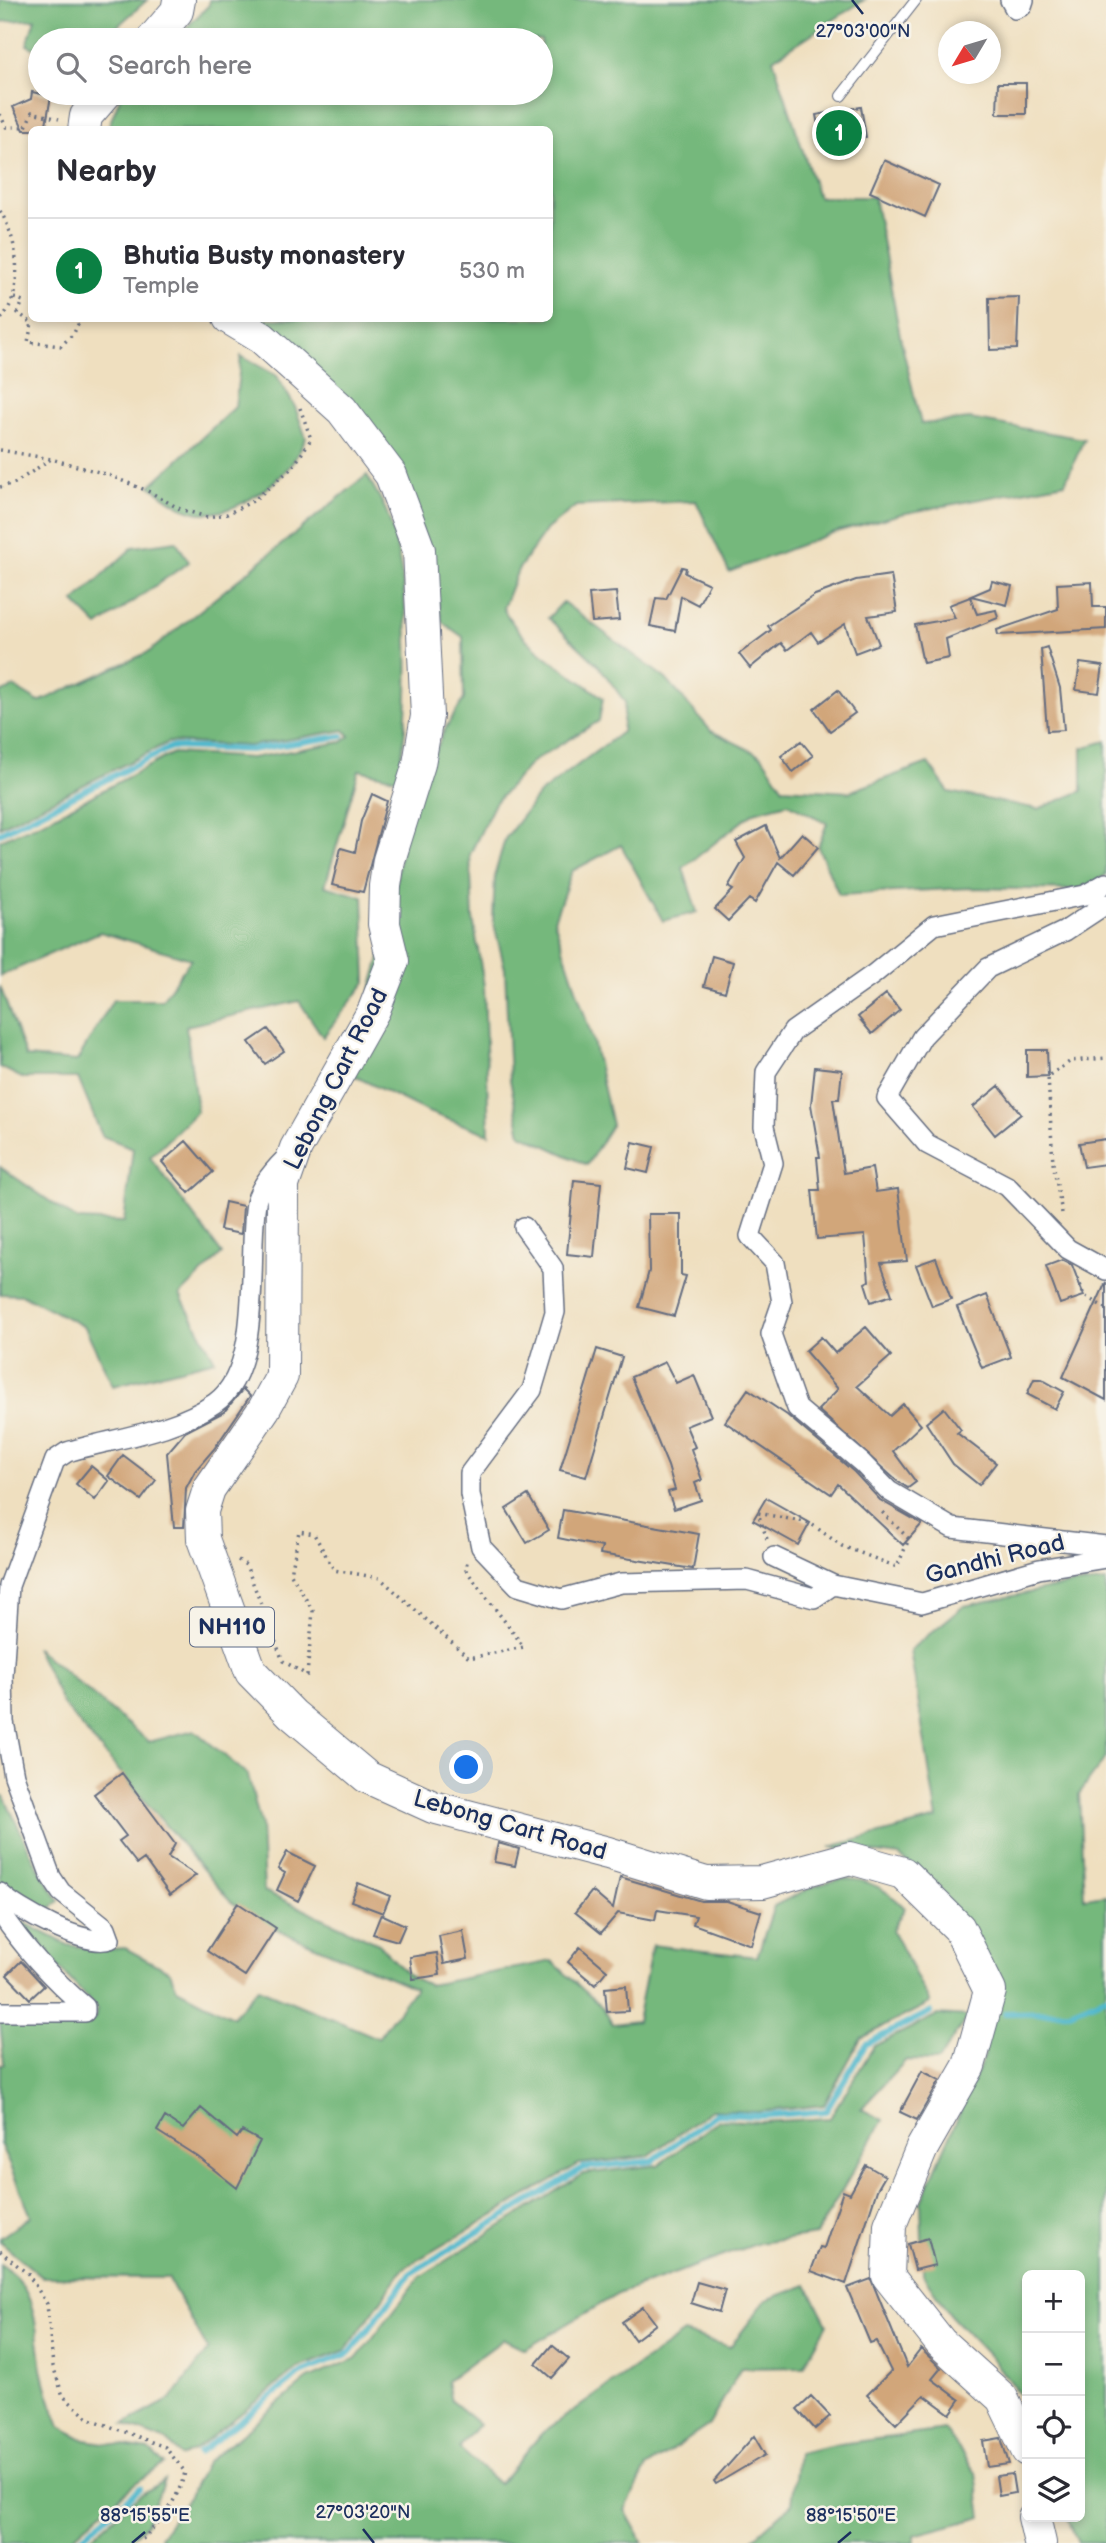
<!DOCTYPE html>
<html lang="en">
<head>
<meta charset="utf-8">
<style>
  body { margin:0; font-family:"Balsamiq Sans",sans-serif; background:#f2f2f3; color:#2b2b33 }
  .controls { position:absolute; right:21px; bottom:21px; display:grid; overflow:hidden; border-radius:10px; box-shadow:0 4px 10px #0003 }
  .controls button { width:63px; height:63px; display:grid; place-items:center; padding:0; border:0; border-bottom:2px solid #e1e1e2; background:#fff; color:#2b2b33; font:35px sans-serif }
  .compass { position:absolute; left:938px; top:21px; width:63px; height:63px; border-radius:50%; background:#fff; box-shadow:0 4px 10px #0003; rotate:232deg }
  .you { position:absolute; left:467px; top:1768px; width:24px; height:24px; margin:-18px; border:5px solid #fff; border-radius:50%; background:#1a73e8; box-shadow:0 0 0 10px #1a73e833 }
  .badge { display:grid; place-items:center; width:46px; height:46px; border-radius:50%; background:#0b8043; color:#fff; font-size:23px; font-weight:700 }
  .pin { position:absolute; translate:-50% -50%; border:4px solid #fff; box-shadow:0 2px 7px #0006 }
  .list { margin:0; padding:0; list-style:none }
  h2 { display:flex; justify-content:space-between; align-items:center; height:91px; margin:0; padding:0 28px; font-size:30px }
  h2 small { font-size:23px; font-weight:400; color:#7c7c81 }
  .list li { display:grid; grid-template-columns:46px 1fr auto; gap:21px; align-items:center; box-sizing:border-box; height:105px; padding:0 28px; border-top:2px solid #e1e1e2 }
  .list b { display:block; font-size:26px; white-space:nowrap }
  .list p { margin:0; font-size:23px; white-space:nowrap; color:#7c7c81 }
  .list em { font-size:23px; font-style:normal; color:#7c7c81 }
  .icon { flex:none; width:38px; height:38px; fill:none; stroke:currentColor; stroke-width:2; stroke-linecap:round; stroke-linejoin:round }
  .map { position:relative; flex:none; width:1106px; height:2543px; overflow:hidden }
  .search { position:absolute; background:#fff; box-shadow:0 4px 10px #0003; left:28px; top:28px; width:525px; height:77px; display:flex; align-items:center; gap:18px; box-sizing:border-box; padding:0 24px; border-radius:38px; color:#7c7c81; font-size:26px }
  .panel { position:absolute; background:#fff; box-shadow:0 4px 10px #0003; left:28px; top:126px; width:525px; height:196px; border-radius:10px }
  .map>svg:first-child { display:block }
</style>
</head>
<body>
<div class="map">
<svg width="1106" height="2543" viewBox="0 0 1106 2543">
  <rect width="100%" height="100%" fill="#f7f3e8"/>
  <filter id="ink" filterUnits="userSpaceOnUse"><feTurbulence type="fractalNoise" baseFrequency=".0143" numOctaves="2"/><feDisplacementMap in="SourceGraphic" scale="14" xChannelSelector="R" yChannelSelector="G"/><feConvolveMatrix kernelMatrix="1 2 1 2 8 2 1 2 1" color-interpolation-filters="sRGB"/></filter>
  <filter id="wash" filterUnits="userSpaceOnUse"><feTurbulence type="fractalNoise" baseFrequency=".00686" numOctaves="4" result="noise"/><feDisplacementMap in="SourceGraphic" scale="28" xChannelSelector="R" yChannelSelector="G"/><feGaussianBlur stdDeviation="1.57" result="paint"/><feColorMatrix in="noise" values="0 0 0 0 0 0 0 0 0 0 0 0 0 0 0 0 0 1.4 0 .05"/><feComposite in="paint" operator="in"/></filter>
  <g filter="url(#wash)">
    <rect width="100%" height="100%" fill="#efdfbf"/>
    <path fill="#74b87c" stroke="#48746d" stroke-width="2" d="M0,0H147L102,40H40V51L27,45L35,19L0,22Z
      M209,0H864L773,59L818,197H874L901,341L921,424L970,419L1084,439L1065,483L901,514L832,533L729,572L696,501L576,506L547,529L518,570L503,608C524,649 568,670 603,698L599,721L532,762L495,803L470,854L473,918L484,986L489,1134L428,1112L348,1073L391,918L405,820L445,729L464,699L463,637L442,622L428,547L398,472L251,319L550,318V130H107L122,93H541V40H174L209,5Z
      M241,356L277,376L295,407L306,438C301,447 296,459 289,467C271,488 233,515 203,513C183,512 166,497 150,486L235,407Z
      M367,475C373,487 382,500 387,513C412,582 412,707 398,779L359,770L325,886L363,897L366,982L323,1037L299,1001L186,1026L197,1111L150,1157L222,1254L180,1295L215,1360L113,1386L85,1327L23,1295L0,1294V1167L77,1220L124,1222L133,1148L102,1136L78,1078H22L0,1067V986L26,1057L77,1061L113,1000H162L191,959L100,932L0,976V840L43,822L173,753L251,758L342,742L350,736L344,730L249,746L169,742L0,827V693L14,687L39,702L149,652Z
      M176,541L189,562L98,626L74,602L133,547Z
      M563,602L666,679L711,731L762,756L783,788L849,792L928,763L949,792L1038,809L1082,791V748L1106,741V875L1081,890L969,888L839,895L818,847L827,823L788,803L754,812L683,868L697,912L663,921L621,845L572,871L554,920L593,1041L612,1125L587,1165L521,1134L510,1080L505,969L493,920L495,874L505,839L539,794L622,732L625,702L599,666L548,618Z
      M1106,1582V1757L1079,1794L1084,1898L1106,1895V2543H1078L1067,2517H1080V2275H1027V2405L994,2361L950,2315L923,2275L921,2202L985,2055L974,1936L935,1882L899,1856L830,1847L937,1819L910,1650L964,1606L1066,1585Z
      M35,1647L149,1742L194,1730L248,1775L261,1826L264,1891L379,1944L409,1976L429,1985L552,1961L604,2009L612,2024L637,2021L652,1945L757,1957L774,1906C825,1880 859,1861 905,1908L892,1930L930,2003L861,2038L824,2105L757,2112L711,2110L648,2156L579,2164L404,2268L346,2350L298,2368L195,2450L181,2457L169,2442L124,2424L171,2399L208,2350L168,2278L42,2277L0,2242V2238L31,2216L0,2143V2064H4L0,2019L9,2022L95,2018L97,2009L13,1917L68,1945L103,1950L125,1948L170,1972L177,1989L232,2017L258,1988L378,2038L415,1988L258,1922L229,1900L64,1706Z
      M0,1795L4,1796L33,1858L59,1901L41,1916L0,1887Z
      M937,2015L967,2017L938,2061L906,2060L861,2109L883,2120L816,2235L759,2243L618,2294L525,2349L504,2339L447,2381L451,2401L479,2424L459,2448L499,2484L542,2433L684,2333L730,2347L766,2300L807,2285L827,2324L803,2367L741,2368L709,2425L647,2467L625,2510L643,2543H165L160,2537L189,2496L206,2463L308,2379L357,2358L420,2277L583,2174L658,2165L719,2120L762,2122L830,2118L874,2046Z
      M0,2264C37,2288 35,2324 41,2362C44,2384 52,2406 60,2426L85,2440L149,2450L164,2464L134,2484L66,2543H0Z
      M945,2430L976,2473L982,2517L914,2535V2543H748L792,2504L798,2453L839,2444Z
      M164,2480L146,2524L126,2543H85L137,2497Z"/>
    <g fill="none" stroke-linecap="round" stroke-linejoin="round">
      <path stroke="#4fb8cd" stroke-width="6" d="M0,833L171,747L250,750L342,736
        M1005,2013L1070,2012L1106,1997
        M199,2453L301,2373L350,2353L411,2273L583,2168L652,2161L716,2114L761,2116L826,2111L866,2044L930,2012
        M75,2543L140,2488"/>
    </g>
    <g id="blocks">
      <path fill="#d1a67a" d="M998,83H1026V114H997Z
        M32,92L51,96L45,130H24L13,107L31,99Z
        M861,107L866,137L822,145L816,115Z
        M884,160L939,185L925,217L870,192Z
        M1019,297L1017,349L990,350L989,298Z
        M682,567L686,568L685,573L709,584L698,605L681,596L675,631L650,626L656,598L666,599Z
        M891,575L897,612L868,616L879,644L855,653L845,624L818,642L811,632L787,650L781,643L750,668L739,654L771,630L768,626L815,595L856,580Z
        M992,581L1012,586L1007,605L971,596L990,588Z
        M1092,582L1093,607H1106V629L998,635L997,630L1058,609L1057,584Z
        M616,592L619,620L592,622L589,594Z
        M970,597L977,614L996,610L998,618L946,639L949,658L923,663L915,625L955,618L949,605Z
        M1047,647L1060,688L1064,730L1047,731L1041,649Z
        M1080,663L1103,666L1099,693L1076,690Z
        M838,690L855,713L830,731L814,709Z
        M801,741L813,756L793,772L781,756Z
        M372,794L387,801L363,892L332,885L341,848L355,852L361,821Z
        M766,826L780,858L802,833L818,847L794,875L778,862L755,903L749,899L728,921L715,909L733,890L728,887L745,858L736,842Z
        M712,956L733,962L725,992L704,986Z
        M886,994L900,1010L872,1034L858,1017Z
        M268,1029L284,1051L265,1064L249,1042Z
        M1027,1050H1047L1048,1076L1027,1077Z
        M815,1067L842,1070L839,1099H833L844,1173L872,1168L876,1192L898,1189L907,1261L881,1263L892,1295L871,1302L865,1283L869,1281L865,1235L817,1239L812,1190H820L817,1157H820L811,1105Z
        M999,1086L1021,1114L995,1135L973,1107Z
        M1106,1139V1164L1084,1167L1079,1143Z
        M186,1141L213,1172L189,1193L162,1162Z
        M633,1142L654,1147L648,1173L627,1168Z
        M574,1180L601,1183L594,1257L567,1254Z
        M225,1202L243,1206L241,1234L220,1230Z
        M648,1214H681V1275L686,1276L674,1316L639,1307L649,1271Z
        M936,1258L951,1299L932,1306L916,1265Z
        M1062,1260L1072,1265L1084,1296L1060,1304L1046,1266Z
        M1106,1282V1400L1063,1377Z
        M987,1295L1011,1357L982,1368L957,1307Z
        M866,1327L891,1356L857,1386L890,1416L903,1404L921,1425L893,1451L916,1482L908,1488L897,1481L818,1410L838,1389L805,1351L821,1337L835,1353Z
        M597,1349L622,1357L586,1477L560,1470Z
        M665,1362L676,1383L694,1375L711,1416L686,1426L695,1447L691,1449L702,1480L695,1483L701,1500L674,1509L668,1492L675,1490L668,1466L631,1377Z
        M1034,1379H1041L1064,1392L1055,1409L1027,1394Z
        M243,1389L250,1396L214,1449L195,1471L186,1488L184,1527H174L167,1453L185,1432L224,1412Z
        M748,1389L787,1415L854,1472L880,1500L922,1524L903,1545L838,1484L831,1494L725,1422Z
        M944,1408L961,1430L957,1433L996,1463L979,1485L953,1464L926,1423Z
        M123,1455L156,1480L141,1500L108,1476Z
        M91,1466L109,1481L95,1500L76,1484Z
        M528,1495L549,1530L527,1543L506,1509Z
        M766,1498L810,1523L798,1545L753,1520Z
        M563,1510L699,1534L693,1569L600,1554L602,1547L558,1538Z
        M122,1773L175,1844L168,1857L196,1875L170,1895L144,1859L137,1864L119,1841L126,1836L94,1794Z
        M498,1843L519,1849L515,1866L494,1862Z
        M287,1852L315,1866L298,1901L277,1890L285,1873L278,1869Z
        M620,1877L701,1901H727L761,1912L751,1945L693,1924L696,1916L657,1910L655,1920L618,1913L601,1933L575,1912L592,1891L613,1909Z
        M358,1883L390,1896L383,1913L351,1901Z
        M238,1903L276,1928L245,1976L207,1951Z
        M381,1914L405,1925L398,1941L373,1934Z
        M463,1931L468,1959L444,1964L439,1936Z
        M580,1947L607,1970L595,1985L568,1962Z
        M437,1953L440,1975L413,1979L410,1957Z
        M21,1961L44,1986L30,1999L7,1975Z
        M626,1986L628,2011L607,2012L605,1988Z
        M922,2071L940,2080L917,2120L900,2112Z
        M201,2108L237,2138L242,2131L260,2141L237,2188L198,2157L157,2131L165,2117L183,2129Z
        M866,2165L885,2176L877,2190L846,2284L811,2271L820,2247L824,2248L843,2191L850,2194Z
        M928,2238L935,2265L915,2270L908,2244Z
        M871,2279L907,2367L921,2349L941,2368L932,2379L960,2400L950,2414L924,2395L896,2424L867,2395L891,2371L876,2341L870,2343L847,2288Z
        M697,2282L725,2290L719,2312L691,2303Z
        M643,2307L656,2324L635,2340L622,2322Z
        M552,2345L569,2359L552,2378L536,2364Z
        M811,2396L830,2416L815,2429L797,2409Z
        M754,2436L765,2455L716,2484L714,2481Z
        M1001,2438L1009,2464L987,2467L983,2441Z
        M1012,2474L1015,2493L999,2496L996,2476Z"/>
    </g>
  </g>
  <g filter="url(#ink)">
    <use href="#blocks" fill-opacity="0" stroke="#656d80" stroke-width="2"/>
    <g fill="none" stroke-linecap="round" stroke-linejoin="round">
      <defs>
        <path id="service" d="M841,96L916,0"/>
        <path id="minor" d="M1010,0L1015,9L1022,6L1024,0
          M1106,883L1085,895L934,925L874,974L793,1031L766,1072L764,1127L773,1163L750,1236L775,1263L782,1302L771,1334L797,1408L862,1463L889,1491L952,1528L1106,1546
          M1106,904L1065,931L988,968L922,1037L887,1098L927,1144L1007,1186L1068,1249L1106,1270
          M524,1227L553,1268L555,1312L532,1390L470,1473V1494L481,1547L518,1586L561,1599L621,1583L747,1580L814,1598L833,1585L922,1603L1039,1569L1106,1558
          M774,1557L833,1585
          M0,1893C16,1910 87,1948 110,1939L106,1928L61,1892L51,1877L14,1776L4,1722L3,1676L9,1586L55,1460L67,1452C115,1438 173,1432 215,1403C264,1368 247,1256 256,1203C259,1187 274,1170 285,1159
          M0,1912C24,1948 52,1979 85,2007V2012H0"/>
        <path id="trunk" d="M152,40L177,11L179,0
          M84,130L86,116L106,93
          M229,318L262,338L342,410L391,475L419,550L427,716L419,764L389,860L385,886L384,924L393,961L374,1010L296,1148L283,1185L282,1376L264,1409L209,1489L202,1511L203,1539L251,1672L292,1714L367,1777L433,1807L608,1853L706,1883L762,1882L850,1858L903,1873L959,1928L990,1991L969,2066L922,2148L890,2225L888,2276L941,2343L1002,2398L1027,2450
          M1034,2517L1040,2543"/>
      </defs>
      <use href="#service" stroke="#656d80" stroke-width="12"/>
      <use href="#minor" stroke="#656d80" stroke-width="22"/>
      <use href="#trunk" stroke="#656d80" stroke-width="34"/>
      <path stroke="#656d80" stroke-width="3.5" stroke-dasharray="2 5" stroke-linecap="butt" d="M0,114L6,127H26L32,112L59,119
        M0,211C19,240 25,294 0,320
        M14,298L23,301L18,313L32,323L28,342L61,346L74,333L81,318
        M0,450L51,459L106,474L150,492L180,509L207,517L227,514L253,501L293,467L311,439L300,408
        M0,487L15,483L51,459
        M1062,1213L1053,1163L1048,1076L1071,1061L1106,1058
        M1078,1278L1084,1296L1106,1308
        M767,1539L758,1513L810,1523L842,1546L897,1567L909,1539L881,1511
        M238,1560L246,1565L283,1661L307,1675L313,1611L291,1574L299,1531L314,1534L334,1570L380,1578L469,1658L524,1647L466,1570L467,1562
        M0,2251L28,2274L47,2304L53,2366L63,2396L88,2418L165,2447L185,2472C177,2503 160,2521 139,2543"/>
      <use href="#service" stroke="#fff" stroke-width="10"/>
      <use href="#minor" stroke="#fff" stroke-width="19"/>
      <use href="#trunk" stroke="#fff" stroke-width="32"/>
    </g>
  </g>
  <path fill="none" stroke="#1b2f5e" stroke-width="2.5" d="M852,0L863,14M363,2529L374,2543M132,2543L145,2532M838,2543L851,2532"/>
  <g text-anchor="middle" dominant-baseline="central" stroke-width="5" stroke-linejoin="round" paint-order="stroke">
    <rect fill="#f7f3e8" stroke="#5d6a87" stroke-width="2" x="190" y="1607.5" width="84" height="39" rx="5"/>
    <g font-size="23" font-weight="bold" fill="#1b2f5e">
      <text x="232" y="1627">NH110</text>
    </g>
    <g font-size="24" fill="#1b2f5e" stroke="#f7f3e8">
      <text transform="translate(336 1079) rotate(-63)">Lebong Cart Road</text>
      <text transform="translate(995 1559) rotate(-14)">Gandhi Road</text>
      <text transform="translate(510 1825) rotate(16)">Lebong Cart Road</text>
    </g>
  </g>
  <g font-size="18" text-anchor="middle" fill="#1b2f5e" stroke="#f7f3e8" stroke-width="5" stroke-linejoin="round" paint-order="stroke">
    <text x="863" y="37">27°03'00"N</text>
    <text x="363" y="2518">27°03'20"N</text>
    <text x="145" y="2521">88°15'55"E</text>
    <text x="851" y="2521">88°15'50"E</text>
  </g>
</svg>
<div class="controls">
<button>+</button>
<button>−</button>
<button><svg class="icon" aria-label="locate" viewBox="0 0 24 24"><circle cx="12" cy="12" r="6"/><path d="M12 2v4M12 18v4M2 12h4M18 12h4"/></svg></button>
<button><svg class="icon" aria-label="layers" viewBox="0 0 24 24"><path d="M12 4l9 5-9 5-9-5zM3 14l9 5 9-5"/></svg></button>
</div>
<svg class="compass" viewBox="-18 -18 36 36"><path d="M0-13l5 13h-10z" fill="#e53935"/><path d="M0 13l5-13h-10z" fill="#7c7c81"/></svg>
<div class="you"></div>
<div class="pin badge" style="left:839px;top:133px">1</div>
<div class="search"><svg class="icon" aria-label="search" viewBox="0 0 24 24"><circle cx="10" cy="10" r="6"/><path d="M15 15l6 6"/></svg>Search here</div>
<section class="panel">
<h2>Nearby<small></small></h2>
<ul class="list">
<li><span class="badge">1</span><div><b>Bhutia Busty monastery</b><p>Temple</p></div><em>530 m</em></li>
</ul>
</section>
</div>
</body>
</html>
